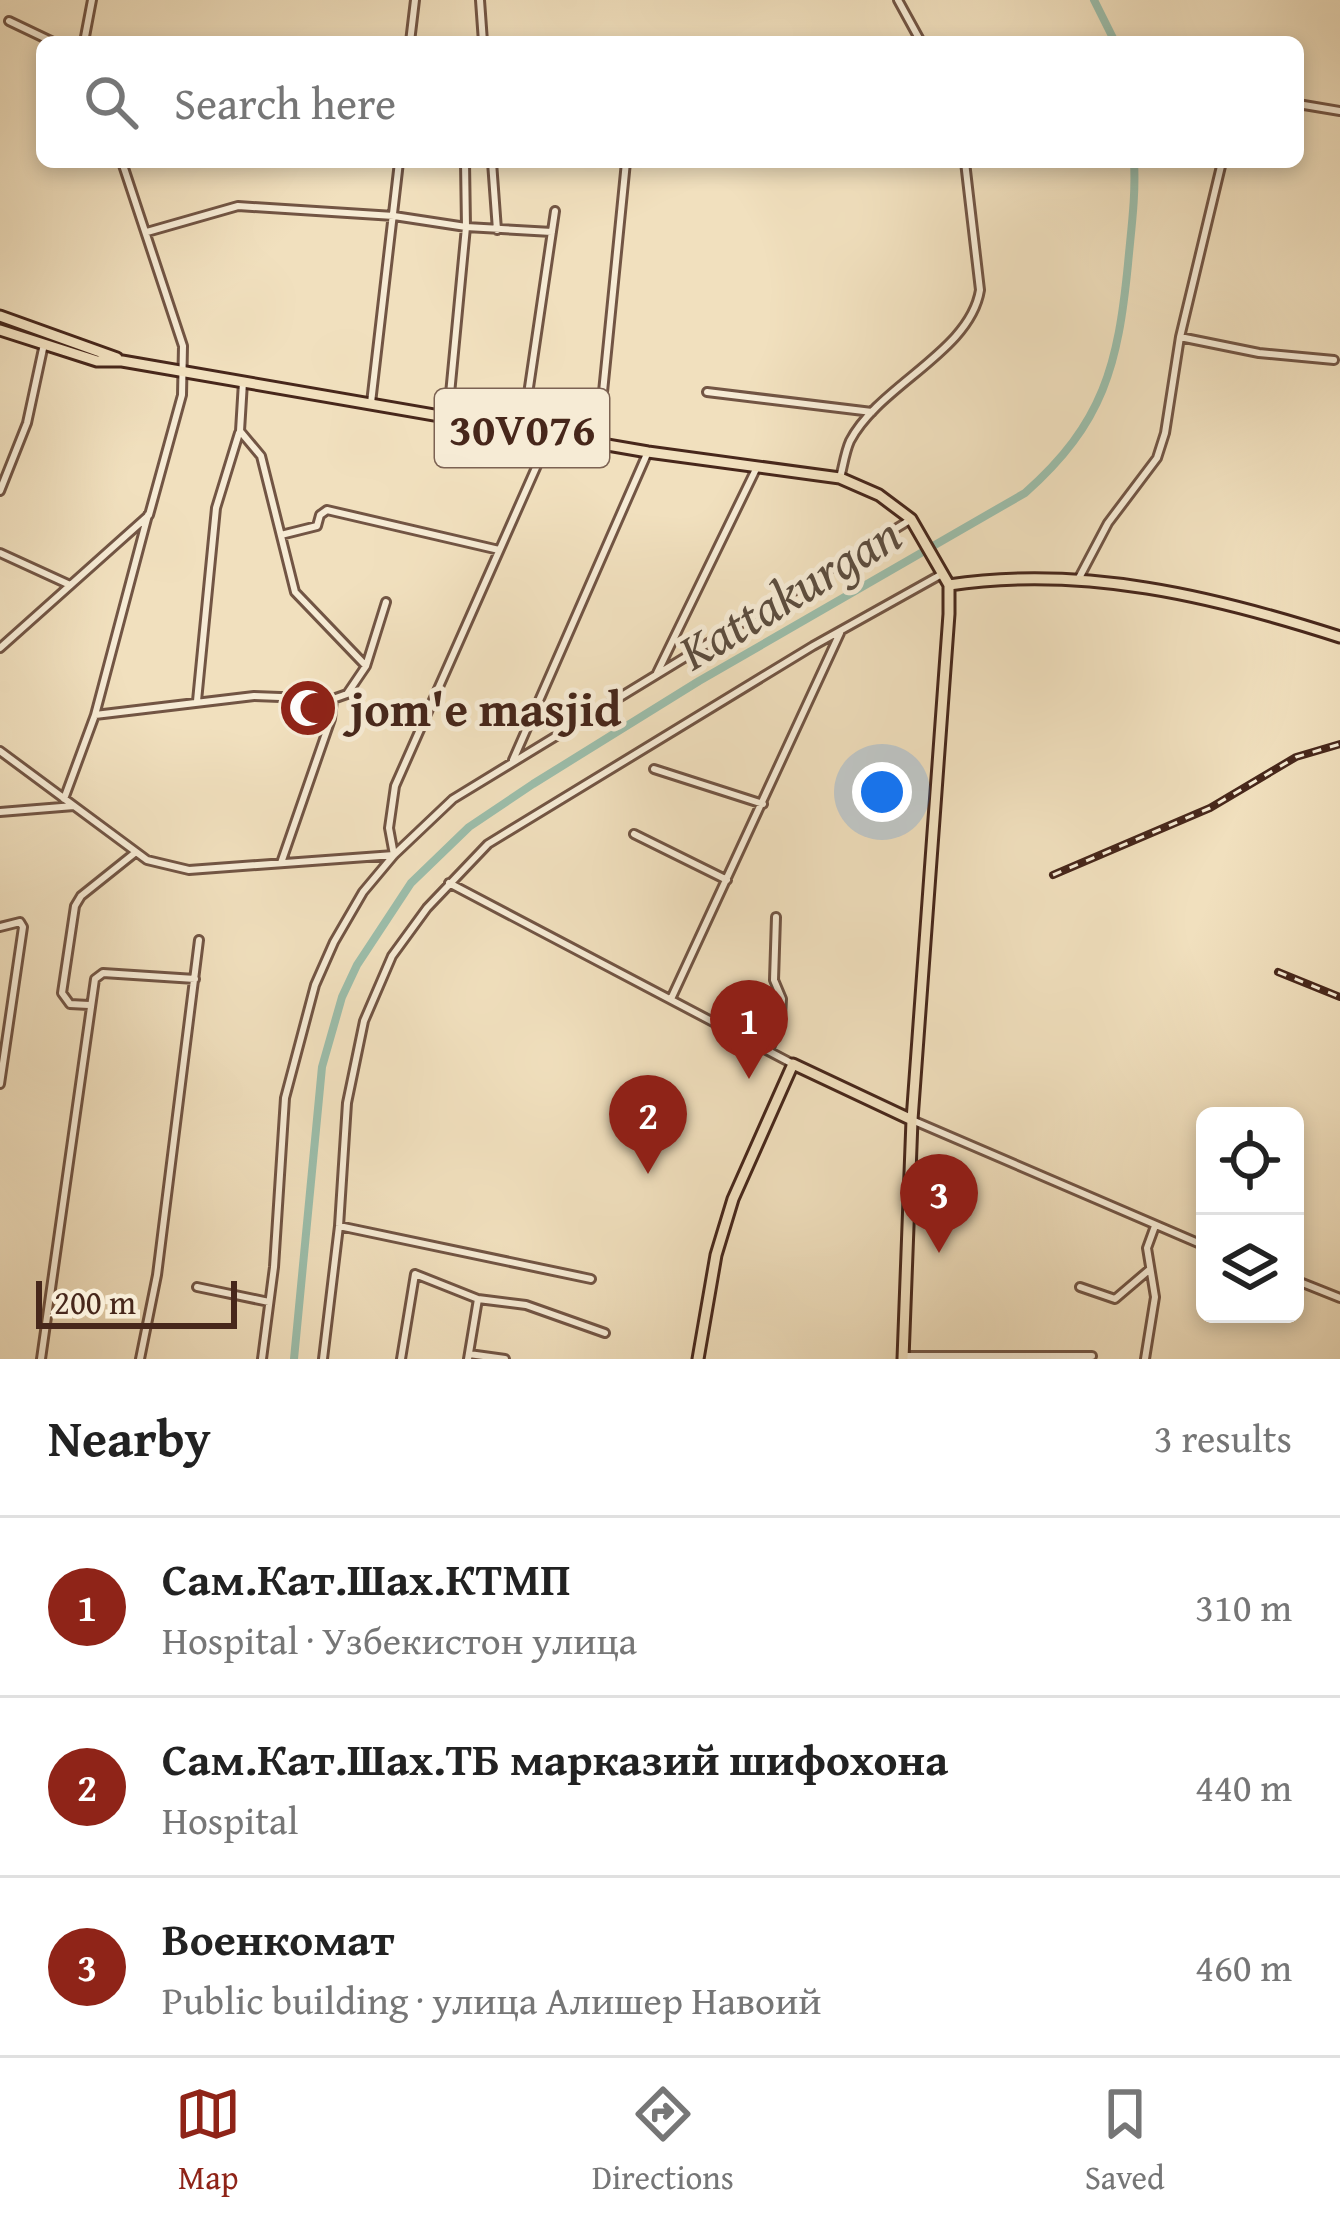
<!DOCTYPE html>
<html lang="en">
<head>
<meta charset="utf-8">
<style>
  body { margin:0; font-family:"Gentium Book Plus",serif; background:#f2f2f2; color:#222 }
  .controls { position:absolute; right:36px; bottom:36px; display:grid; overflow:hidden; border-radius:18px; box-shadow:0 6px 18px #0003 }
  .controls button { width:108px; height:108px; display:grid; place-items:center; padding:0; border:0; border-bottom:3px solid #e0e0e0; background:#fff; color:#222; font:60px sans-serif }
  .scale { position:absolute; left:36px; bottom:30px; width:201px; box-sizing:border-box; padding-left:12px; border:6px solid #47271b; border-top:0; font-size:33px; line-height:42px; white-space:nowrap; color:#47271b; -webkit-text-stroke:9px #f6ebd5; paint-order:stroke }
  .you { position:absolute; left:882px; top:792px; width:42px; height:42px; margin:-30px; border:9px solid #fff; border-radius:50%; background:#1a73e8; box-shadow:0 0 0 18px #1a73e833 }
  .badge { display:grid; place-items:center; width:78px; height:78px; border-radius:50%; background:#8f2418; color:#fff; font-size:39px; font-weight:700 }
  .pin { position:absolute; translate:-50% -99px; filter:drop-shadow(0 3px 6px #0008) }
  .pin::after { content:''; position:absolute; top:63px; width:42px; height:36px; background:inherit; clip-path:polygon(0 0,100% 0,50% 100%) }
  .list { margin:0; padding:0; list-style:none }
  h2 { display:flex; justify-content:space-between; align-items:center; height:156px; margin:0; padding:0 48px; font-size:51px }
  h2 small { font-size:39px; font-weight:400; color:#767676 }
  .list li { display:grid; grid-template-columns:78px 1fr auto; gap:36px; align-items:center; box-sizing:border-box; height:180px; padding:0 48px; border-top:3px solid #e0e0e0 }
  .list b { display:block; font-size:45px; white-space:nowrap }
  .list p { margin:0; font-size:39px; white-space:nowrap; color:#767676 }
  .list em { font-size:39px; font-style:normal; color:#767676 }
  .icon { flex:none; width:66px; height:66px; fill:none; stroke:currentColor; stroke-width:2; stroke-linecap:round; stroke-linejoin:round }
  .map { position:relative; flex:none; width:1340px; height:1359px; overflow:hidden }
  .search { position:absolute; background:#fff; box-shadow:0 6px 18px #0003; left:36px; right:36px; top:36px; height:132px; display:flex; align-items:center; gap:30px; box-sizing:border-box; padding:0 42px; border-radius:18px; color:#767676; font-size:45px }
  .sheet { height:696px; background:#fff }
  nav { display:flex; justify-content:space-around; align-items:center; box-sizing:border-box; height:168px; border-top:3px solid #e0e0e0; background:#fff; font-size:33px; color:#767676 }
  nav a { display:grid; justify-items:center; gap:6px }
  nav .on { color:#8f2418 }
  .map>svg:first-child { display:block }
</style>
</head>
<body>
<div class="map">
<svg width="1340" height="1359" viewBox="0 0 1340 1359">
  <rect width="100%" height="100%" fill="#f1e0be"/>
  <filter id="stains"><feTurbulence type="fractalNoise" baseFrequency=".00167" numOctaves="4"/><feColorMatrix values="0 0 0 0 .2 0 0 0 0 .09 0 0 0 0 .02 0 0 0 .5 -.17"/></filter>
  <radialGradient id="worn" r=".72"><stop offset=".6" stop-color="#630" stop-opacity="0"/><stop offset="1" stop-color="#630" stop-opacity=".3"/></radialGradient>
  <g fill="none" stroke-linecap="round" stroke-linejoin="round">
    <path stroke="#9cbeab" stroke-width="8" d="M1094,0L1115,42
      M294,1359L322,1067L342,997L357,965L411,883L469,827L533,784L699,681L1025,493C1104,423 1118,365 1128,264C1131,230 1136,196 1134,162"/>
    <defs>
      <path id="minor" d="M480,0L483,42
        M898,0L921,42
        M9,21L53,42
        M84,42L92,0
        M410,42L415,0
        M1298,104L1340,111
        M492,162L497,230
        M147,232L238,206L394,216L466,227L552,232
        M1180,337L1259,353L1334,360
        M243,382L240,431L261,456L295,592L366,666
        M707,392L872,412
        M371,403L399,162
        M448,415L466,227L465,162
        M523,428L555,211
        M598,442L626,162
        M840,478C843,467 845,452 850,441C879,385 970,352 980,290L965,162
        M0,491L27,423L44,344
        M281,535L317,526L320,515L327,510L499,550
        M0,553L70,585
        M1079,578L1108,523L1157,458L1165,433L1180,337L1222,162
        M0,648L149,515L182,395L183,346L122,162
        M657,673L757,467
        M197,701L216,508L239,433
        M95,715L254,696L333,699L347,694L366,666L386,602
        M0,751L147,860L189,870L394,855L389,828L395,786L550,436
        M513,760L647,454
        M654,769L763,804
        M64,799L95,715L148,515
        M0,812L74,806
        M634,834L727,880
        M281,863L331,719L333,699
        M449,883L793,1064
        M0,927L20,922L23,927L0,1084
        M671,999L840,633
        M89,1005L70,1004L62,993L75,906L81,896L136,852
        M769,1051L781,1017L782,999L774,980L776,917
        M912,1120L1205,1246
        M339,1226L591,1279
        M1295,1280L1340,1298
        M197,1287L269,1302
        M1080,1287L1115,1299L1149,1270
        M469,1354L505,1359
        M904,1356H1092
        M41,1359L95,979L103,973L195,979
        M140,1359L157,1275L199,940
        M262,1359L274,1267L285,1098L315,985L334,942L363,892L394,855L453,799L910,520
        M323,1359L339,1226L347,1103L364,1021L392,956L427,908L488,844L813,646L942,574
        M401,1359L415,1274L478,1299L526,1305L605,1333
        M468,1359L478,1299
        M1145,1359L1155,1297L1147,1248L1155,1226"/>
      <path id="major" d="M0,316L117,358
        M0,330L97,361H122L648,452L840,478L879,495L911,519L949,585V614L912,1120L903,1359
        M949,585C1083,565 1213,596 1340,637
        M698,1359L716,1255L733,1199L793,1064L912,1120"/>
    </defs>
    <use href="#minor" stroke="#725544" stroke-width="12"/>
    <use href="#major" stroke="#47271b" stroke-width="15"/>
    <use href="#minor" stroke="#f6ebd5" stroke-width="6"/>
    <use href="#major" stroke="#f1e0be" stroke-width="9"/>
    <defs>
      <path id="rail" d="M1053,875L1210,808L1296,757L1340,744
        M1278,972L1340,997"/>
    </defs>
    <use href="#rail" stroke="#47271b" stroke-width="8"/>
    <use href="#rail" stroke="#f6ebd5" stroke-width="3" stroke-dasharray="9" stroke-linecap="butt"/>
  </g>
  <defs>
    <symbol id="mosque-disc" viewBox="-11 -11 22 22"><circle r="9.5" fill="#8f2418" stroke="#f6ebd5"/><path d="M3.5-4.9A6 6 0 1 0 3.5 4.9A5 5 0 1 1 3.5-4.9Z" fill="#fff"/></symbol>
  </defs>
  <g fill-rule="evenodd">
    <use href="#mosque-disc" x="275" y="675" width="66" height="66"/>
  </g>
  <g text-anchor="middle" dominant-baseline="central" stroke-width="10" stroke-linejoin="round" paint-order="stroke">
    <rect fill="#f6ebd5" stroke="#7c6253" stroke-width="3" x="435" y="389" width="174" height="78" rx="9"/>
    <g font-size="45" font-weight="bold" fill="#47271b">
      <text x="522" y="428">30V076</text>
    </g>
    <g font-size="48" font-weight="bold" fill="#47271b" stroke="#f6ebd5" text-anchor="start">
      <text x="350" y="708">jom'e masjid</text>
    </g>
    <g font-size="51" font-style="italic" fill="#5c4d3f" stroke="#f6ebd5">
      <text transform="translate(789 592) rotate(-31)">Kattakurgan</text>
    </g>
  </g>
  <rect width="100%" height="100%" filter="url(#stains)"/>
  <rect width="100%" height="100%" fill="url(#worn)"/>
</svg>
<div class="controls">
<button><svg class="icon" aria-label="locate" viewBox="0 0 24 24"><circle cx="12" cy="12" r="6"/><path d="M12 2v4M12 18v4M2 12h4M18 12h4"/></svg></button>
<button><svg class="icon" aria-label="layers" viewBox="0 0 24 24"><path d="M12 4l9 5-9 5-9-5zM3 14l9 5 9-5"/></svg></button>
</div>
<div class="scale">200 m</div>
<div class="you"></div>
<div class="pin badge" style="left:749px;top:1079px">1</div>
<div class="pin badge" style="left:648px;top:1174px">2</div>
<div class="pin badge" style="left:939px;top:1253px">3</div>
<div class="search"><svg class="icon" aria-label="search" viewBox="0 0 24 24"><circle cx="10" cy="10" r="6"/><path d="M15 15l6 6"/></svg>Search here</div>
</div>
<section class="sheet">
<h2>Nearby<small>3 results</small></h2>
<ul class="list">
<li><span class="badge">1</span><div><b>Сам.Кат.Шах.КТМП</b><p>Hospital · Узбекистон улица</p></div><em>310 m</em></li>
<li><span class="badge">2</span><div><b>Сам.Кат.Шах.ТБ марказий шифохона</b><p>Hospital</p></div><em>440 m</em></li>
<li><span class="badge">3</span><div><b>Военкомат</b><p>Public building · улица Алишер Навоий</p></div><em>460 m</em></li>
</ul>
</section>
<nav>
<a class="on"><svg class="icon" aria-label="map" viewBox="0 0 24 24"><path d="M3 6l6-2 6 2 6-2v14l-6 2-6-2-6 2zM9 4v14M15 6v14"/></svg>Map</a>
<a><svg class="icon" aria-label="directions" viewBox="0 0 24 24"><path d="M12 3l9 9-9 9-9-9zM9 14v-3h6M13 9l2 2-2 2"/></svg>Directions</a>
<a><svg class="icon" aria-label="saved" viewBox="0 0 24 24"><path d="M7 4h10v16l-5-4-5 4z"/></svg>Saved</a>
</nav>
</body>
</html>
